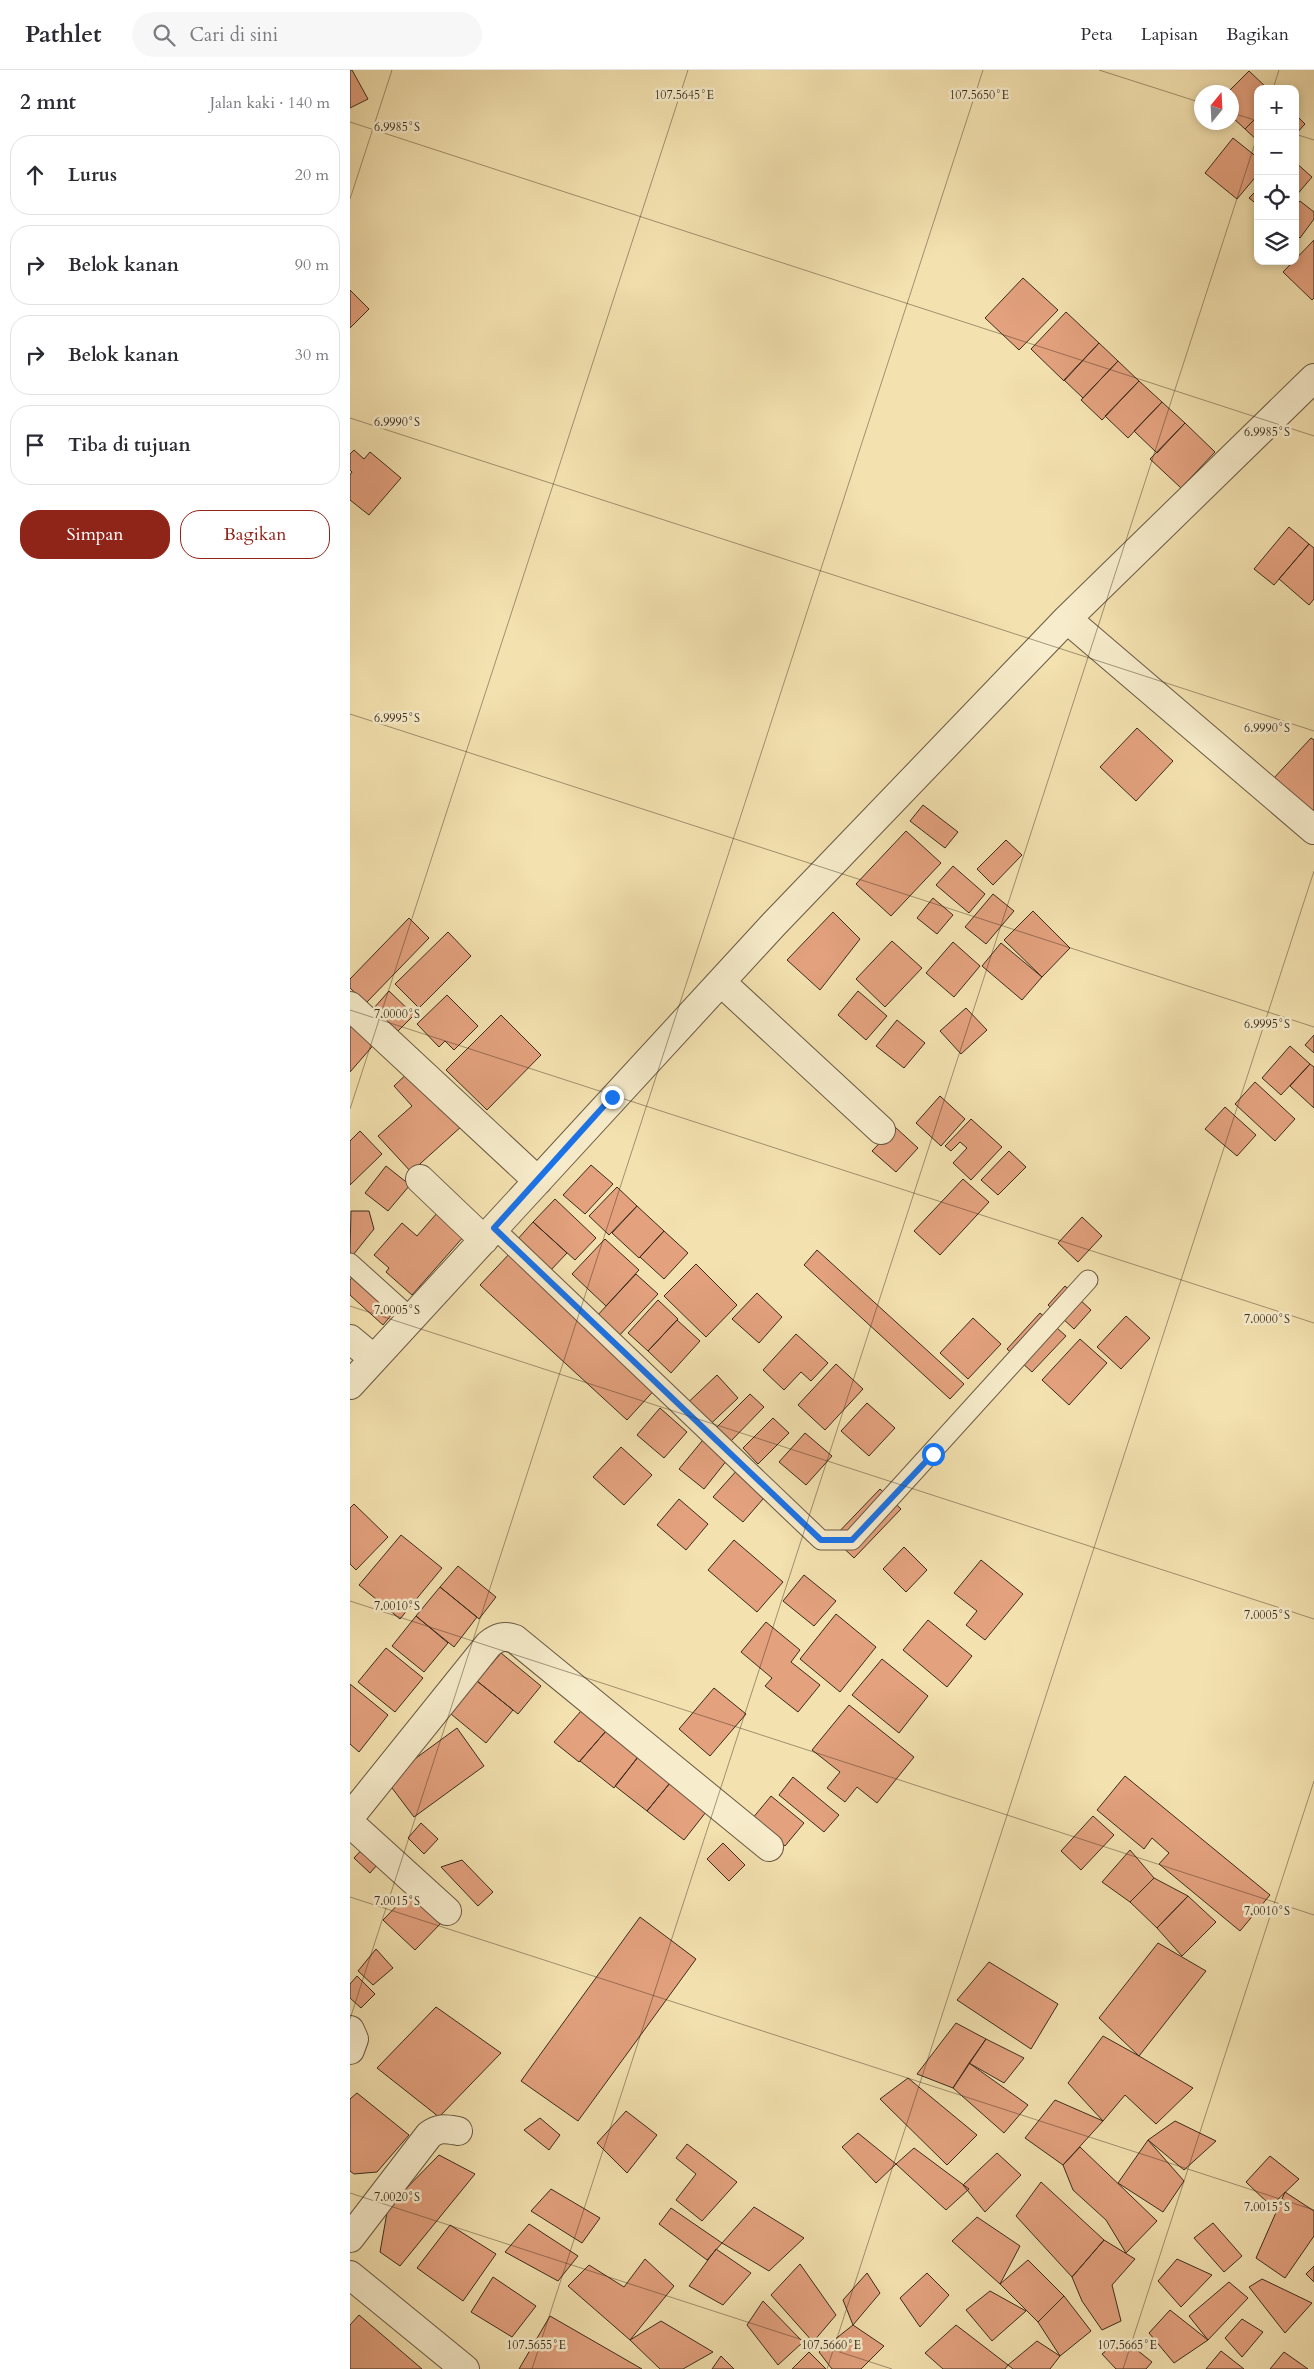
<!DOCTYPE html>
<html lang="id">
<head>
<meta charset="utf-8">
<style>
  body { margin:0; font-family:Cardo,serif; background:#f7f7f7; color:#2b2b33 }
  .controls { position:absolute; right:15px; top:15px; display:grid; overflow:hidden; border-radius:10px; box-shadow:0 2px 8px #0003 }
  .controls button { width:45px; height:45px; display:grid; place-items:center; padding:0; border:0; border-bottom:1px solid #e1e1e2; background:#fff; color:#2b2b33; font:25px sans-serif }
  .compass { position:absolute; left:844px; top:15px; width:45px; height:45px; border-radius:50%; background:#fff; box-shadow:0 2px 8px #0003; rotate:18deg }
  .stop { position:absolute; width:15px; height:15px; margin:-11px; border:4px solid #1a73e8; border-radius:50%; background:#fff }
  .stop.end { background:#1a73e8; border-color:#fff; box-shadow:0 1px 5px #0008 }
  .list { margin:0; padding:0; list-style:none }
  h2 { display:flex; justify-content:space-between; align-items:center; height:65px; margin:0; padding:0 20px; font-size:21px }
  h2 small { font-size:16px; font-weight:400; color:#7c7c81 }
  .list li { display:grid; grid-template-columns:32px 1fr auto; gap:15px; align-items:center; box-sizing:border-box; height:80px; margin:0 10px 10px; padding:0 10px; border:1px solid #e1e1e2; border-radius:20px }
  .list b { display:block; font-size:19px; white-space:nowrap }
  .list em { font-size:16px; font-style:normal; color:#7c7c81 }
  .actions { display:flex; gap:10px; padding:15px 20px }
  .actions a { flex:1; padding:11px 0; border:1px solid #8f2418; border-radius:20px; text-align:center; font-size:18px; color:#8f2418 }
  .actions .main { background:#8f2418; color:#fff }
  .icon { flex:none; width:28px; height:28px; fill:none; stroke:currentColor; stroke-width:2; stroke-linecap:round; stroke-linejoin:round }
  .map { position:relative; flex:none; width:964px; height:2299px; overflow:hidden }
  header { display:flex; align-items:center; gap:30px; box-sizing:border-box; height:70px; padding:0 25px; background:#fff; border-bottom:1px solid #e1e1e2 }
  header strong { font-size:24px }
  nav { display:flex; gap:28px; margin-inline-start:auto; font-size:18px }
  .search { width:350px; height:45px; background:#f7f7f7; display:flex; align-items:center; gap:12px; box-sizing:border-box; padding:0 18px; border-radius:28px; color:#7c7c81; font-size:19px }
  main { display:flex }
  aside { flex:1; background:#fff }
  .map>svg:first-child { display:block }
</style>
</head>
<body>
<header>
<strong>Pathlet</strong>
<div class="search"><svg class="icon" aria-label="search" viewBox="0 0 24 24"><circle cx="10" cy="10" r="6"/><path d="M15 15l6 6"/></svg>Cari di sini</div>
<nav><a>Peta</a><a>Lapisan</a><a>Bagikan</a></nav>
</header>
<main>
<aside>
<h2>2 mnt<small>Jalan kaki · 140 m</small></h2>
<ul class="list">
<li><svg class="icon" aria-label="ahead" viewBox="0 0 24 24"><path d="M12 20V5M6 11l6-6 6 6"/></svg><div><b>Lurus</b></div><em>20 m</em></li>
<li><svg class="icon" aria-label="right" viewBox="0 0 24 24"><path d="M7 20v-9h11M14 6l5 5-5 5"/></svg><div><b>Belok kanan</b></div><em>90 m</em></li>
<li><svg class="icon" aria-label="right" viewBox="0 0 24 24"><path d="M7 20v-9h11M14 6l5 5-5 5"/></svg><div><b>Belok kanan</b></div><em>30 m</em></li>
<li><svg class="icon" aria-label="arrive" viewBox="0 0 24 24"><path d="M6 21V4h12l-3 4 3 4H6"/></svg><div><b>Tiba di tujuan</b></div></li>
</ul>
<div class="actions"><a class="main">Simpan</a><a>Bagikan</a></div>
</aside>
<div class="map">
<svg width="964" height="2299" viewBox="0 0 964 2299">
  <rect width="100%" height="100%" fill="#f3e1af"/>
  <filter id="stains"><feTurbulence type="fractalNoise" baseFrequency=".004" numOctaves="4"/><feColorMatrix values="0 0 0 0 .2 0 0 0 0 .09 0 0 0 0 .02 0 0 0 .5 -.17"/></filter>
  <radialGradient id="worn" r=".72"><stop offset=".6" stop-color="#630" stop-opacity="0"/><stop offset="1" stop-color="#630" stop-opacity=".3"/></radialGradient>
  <path fill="#e3a17e" stroke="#3b2c1d" d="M0,0H2L18,29L0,38Z
    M899,1L918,19H908V46L895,59L882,47V22H878Z
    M945,44L955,54L945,65Z
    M908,46V71L895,59Z
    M883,68L908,88V104L887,129L855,103Z
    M945,92L962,107L945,127Z
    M908,119V135L899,128Z
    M950,131L964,142V149L950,168L945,163V137Z
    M964,170V228L962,230L933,202Z
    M673,208L708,240L669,280L635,248Z
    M0,220L19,239L0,258Z
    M716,242L749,273L714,311L681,279Z
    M749,273L768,291L733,328L714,310Z
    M768,291L789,311L752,350L731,330Z
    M789,311L812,332L778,368L755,346Z
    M812,332L835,353L807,383L784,361Z
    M835,353L865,382L831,418L800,389Z
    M4,380L14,389L20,382L51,408L19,445L0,430V405L2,402L0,400V384Z
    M939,457L959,474L924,515L904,499Z
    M959,474L964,478V529L959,535L929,509Z
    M787,658L823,691L786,731L750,697Z
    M961,668L964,670V745L923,709Z
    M573,735L608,762L595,778L560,751Z
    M556,761L591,793L541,846L506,814Z
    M656,770L672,785L643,815L627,799Z
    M603,796L635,824L619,843L586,815Z
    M643,824L664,841L636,874L615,857Z
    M583,828L603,845L587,864L567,848Z
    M683,841L720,878L692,907L654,870Z
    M483,842L510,869L470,920L437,890Z
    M59,848L79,868L16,933L0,918V909Z
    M98,862L121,886L69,938L45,914Z
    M542,871L572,898L535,937L506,909Z
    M603,872L630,896L604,927L576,903Z
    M651,873L692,907L672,930L632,896Z
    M39,921L64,945L47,962L23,939Z
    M508,921L537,946L516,970L488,945Z
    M97,925L128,956L104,980L95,971L89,977L67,954Z
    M616,938L637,960L611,984L590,961Z
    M151,945L191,985L137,1040L96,1000Z
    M0,948L27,971L0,1002Z
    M547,950L575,973L554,998L526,976Z
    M964,965V983L955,975Z
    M940,976L960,994L931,1025L912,1008Z
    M960,994L964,997V1038L940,1016Z
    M62,999L113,1055L61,1102L28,1066L62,1036L44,1016Z
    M905,1012L945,1049L925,1071L885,1034Z
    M590,1026L615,1049L591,1076L566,1053Z
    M875,1037L906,1065L887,1086L855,1059Z
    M621,1049L652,1077L621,1110L603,1093L617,1078L610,1072L601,1081L595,1076Z
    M545,1057L568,1078L546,1102L522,1081Z
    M10,1061L32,1084L0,1115V1071Z
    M659,1081L676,1097L648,1125L631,1110Z
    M241,1095L263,1114L235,1144L213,1125Z
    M36,1096L60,1115L38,1141L15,1123Z
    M613,1109L639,1132L590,1185L564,1161Z
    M267,1117L287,1136L259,1165L239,1146Z
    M205,1129L246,1168L225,1190L183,1152Z
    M287,1136L314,1161L289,1188L262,1163Z
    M1,1141H19L24,1159L3,1185L0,1182Z
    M88,1142L115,1165L62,1225L36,1202L39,1198L24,1185L52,1153L67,1166Z
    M732,1147L752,1166L728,1192L708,1173Z
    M183,1152L217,1183L199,1202L166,1171Z
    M314,1161L338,1183L314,1209L290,1187Z
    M255,1169L289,1200L256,1236L222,1204Z
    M467,1180L614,1314L600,1329L454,1195Z
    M162,1181L309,1315L277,1350L130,1215Z
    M346,1194L387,1235L356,1267L314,1226Z
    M7,1202L48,1237L33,1255L0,1225V1210Z
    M286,1204L308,1224L267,1268L245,1248Z
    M715,1216L741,1240L724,1259L698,1235Z
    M407,1223L432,1247L409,1273L382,1249Z
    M308,1230L328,1249L298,1281L278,1263Z
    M690,1243L716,1266L682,1302L657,1279Z
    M776,1246L800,1268L771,1299L747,1277Z
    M623,1248L651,1274L618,1309L590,1283Z
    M327,1250L350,1271L321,1303L298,1281Z
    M446,1264L478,1293L461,1311L451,1302L434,1320L413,1300Z
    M730,1269L757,1293L719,1335L692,1310Z
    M486,1294L513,1319L475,1360L448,1335Z
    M367,1305L388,1328L350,1364L329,1341Z
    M400,1324L414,1337L378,1374L364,1360Z
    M517,1333L545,1358L519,1386L491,1361Z
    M310,1338L337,1362L314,1388L287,1365Z
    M423,1348L439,1363L408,1394L393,1378Z
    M455,1363L482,1386L456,1415L429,1392Z
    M357,1365L381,1385L354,1419L329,1399Z
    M271,1377L302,1405L274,1435L243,1407Z
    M397,1389L426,1414L393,1452L363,1427Z
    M530,1419L551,1439L504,1488L483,1468Z
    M329,1429L358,1454L336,1480L307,1455Z
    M4,1434L38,1467L6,1500L0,1494V1438Z
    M51,1465L92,1498L50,1549L9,1515Z
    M384,1470L433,1512L407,1542L358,1500Z
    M554,1477L577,1500L556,1522L533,1499Z
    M631,1490L673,1524L635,1570L616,1555L627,1541L604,1523Z
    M108,1496L146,1527L129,1549L90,1517Z
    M454,1505L486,1531L464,1556L433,1531Z
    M90,1517L127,1547L104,1577L66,1546Z
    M486,1544L526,1577L490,1622L450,1589Z
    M66,1546L98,1573L74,1602L42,1576Z
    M578,1550L622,1586L597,1617L553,1580Z
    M416,1552L450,1580L441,1592L470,1615L448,1642L415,1616L422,1608L391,1582Z
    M36,1578L73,1608L45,1642L8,1612Z
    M151,1583L191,1616L168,1644L127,1611Z
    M532,1589L578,1626L549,1663L502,1625Z
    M127,1611L163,1640L136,1673L101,1644Z
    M0,1614L38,1645L9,1682L0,1674Z
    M364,1618L396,1644L360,1686L329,1659Z
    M499,1635L564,1687L527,1733L507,1717L495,1732L477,1718L490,1702L462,1680Z
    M231,1641L256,1661L229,1692L204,1672Z
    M107,1658L134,1696L64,1747L36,1710Z
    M256,1661L288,1687L264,1718L230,1691Z
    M288,1687L320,1713L297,1741L265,1716Z
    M775,1706L920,1825L890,1861L809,1794L819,1783L802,1768L794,1779L747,1740Z
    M443,1707L489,1745L474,1762L429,1725Z
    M320,1713L356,1742L334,1770L297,1741Z
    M421,1726L454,1753L435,1776L402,1749Z
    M743,1746L764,1765L731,1800L711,1781Z
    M71,1753L88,1769L74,1784L58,1768Z
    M19,1772L35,1786L20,1803L4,1788Z
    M373,1773L395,1795L379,1811L357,1789Z
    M780,1780L804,1808L780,1832L752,1812Z
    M112,1790L143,1822L128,1836L91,1797Z
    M804,1808L838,1826L807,1858L780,1832Z
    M60,1822L92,1852L65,1880L33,1850Z
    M838,1826L866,1852L832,1886L807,1858Z
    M290,1847L346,1889L228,2051L171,2011Z
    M808,1873L856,1901L789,1986L749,1948Z
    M26,1879L43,1898L23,1915L8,1901Z
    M639,1892L708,1934L681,1979L607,1930Z
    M7,1906L25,1924L11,1938L0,1928V1914Z
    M86,1937L151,1983L89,2047L27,1998Z
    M606,1953L636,1969L603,2018L567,2004Z
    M753,1966L789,1986L843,2018L806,2054L775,2025L753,2051L718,2013Z
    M636,1969L674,1988L654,2013L619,1993Z
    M619,1993L678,2035L654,2063L603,2018Z
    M558,2008L627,2065L597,2095L530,2029Z
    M7,2023L59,2065L27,2102L4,2104L0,2101V2029Z
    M705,2030L753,2051L713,2095L675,2068Z
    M276,2041L307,2065L277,2103L247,2073Z
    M190,2048L210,2065L199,2080L174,2060Z
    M825,2051L866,2071L834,2100L798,2070Z
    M508,2063L546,2094L526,2113L492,2077Z
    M798,2070L834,2111L813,2142L768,2113Z
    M337,2074L387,2112L352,2151L326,2130L346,2104L326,2088Z
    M730,2077L807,2151L776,2183L756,2150L723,2120L713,2095Z
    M564,2078L619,2119L596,2140L546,2094Z
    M647,2083L671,2105L635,2142L613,2115Z
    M89,2085L125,2104L50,2196L30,2182L38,2137Z
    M920,2086L949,2109L921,2136L896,2112Z
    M691,2112L754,2170L722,2207L666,2146Z
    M201,2119L250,2148L232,2173L181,2141Z
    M935,2122L964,2141V2166L935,2208L906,2188Z
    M404,2137L454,2168L419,2201L372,2173Z
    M321,2138L372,2173L357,2190L309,2154Z
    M627,2147L670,2176L650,2214L602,2171Z
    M863,2153L892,2186L874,2202L844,2168Z
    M179,2154L228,2186L208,2211L155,2182Z
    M100,2155L146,2184L113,2231L67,2198Z
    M754,2170L785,2189L762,2215L771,2251L752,2260L732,2231L722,2207Z
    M366,2179L401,2203L373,2235L339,2216Z
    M295,2189L324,2216L280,2270L218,2216L239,2195L274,2217Z
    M827,2189L862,2205L831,2237L808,2211Z
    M678,2190L714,2226L688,2252L650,2214Z
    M450,2194L486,2245L463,2272L421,2225Z
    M964,2196V2212L956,2204Z
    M517,2203L530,2223L503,2255L493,2230Z
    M577,2203L599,2225L570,2257L550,2228Z
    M143,2207L186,2236L162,2267L121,2242Z
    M912,2209L962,2233L935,2263L899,2217Z
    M879,2212L898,2228L858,2270L839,2246Z
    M640,2221L676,2241L642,2271L616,2240Z
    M714,2226L741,2261L710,2286L688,2252Z
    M413,2231L453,2272L428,2295L397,2255Z
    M820,2240L858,2270L824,2293L799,2263Z
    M9,2245L72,2299H0V2255Z
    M200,2246L292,2299H169Z
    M892,2249L913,2262L892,2287L875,2268Z
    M311,2251L363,2282L333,2299H310L280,2270Z
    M503,2255L534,2276L511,2299H482L469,2282Z
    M606,2255L658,2295L655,2299H593L575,2283Z
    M772,2268L802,2292L796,2299H766L752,2284Z
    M687,2271L710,2286L700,2299H663L658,2295Z
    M871,2281L894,2299H856Z
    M459,2282L476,2299H442Z
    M934,2282L958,2299H920Z
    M371,2286L384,2299H362Z"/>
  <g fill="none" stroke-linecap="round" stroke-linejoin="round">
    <defs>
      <path id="service" d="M144,1158L471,1470H502L738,1210
        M0,1193L61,1248"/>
      <path id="minor" d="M717,549L964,760
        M371,912L531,1060
        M0,936L188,1111
        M70,1109L134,1170
        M0,1269L24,1289
        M0,1315L424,854L717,549L964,308
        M0,1747L139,1574C148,1567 154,1565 165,1569L419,1777
        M0,1753L97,1841
        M0,1960L4,1969L0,1980
        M0,2168L79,2065C89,2057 96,2059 108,2061"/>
      <path id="tertiary" d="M0,2205L115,2299"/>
    </defs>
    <use href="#service" stroke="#695942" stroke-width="21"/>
    <use href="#minor" stroke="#695942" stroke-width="30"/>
    <use href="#tertiary" stroke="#695942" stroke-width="30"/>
    <use href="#service" stroke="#f7eccb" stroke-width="19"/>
    <use href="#minor" stroke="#f7eccb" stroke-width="28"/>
    <use href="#tertiary" stroke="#f7eccb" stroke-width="28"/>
  </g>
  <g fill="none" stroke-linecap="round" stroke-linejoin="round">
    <path stroke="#1a73e8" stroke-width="6" d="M262,1027L144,1158L471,1470H502L583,1384"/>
  </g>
  <path fill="none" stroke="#3b2c1d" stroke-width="1" stroke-opacity="0.45" d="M749,0L852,33M923,19L929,0M882,43L908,51M0,52L964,366M945,64L964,70M0,129L42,0M0,348L964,661M0,644L964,957M0,940L964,1253M0,1039L338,0M0,1236L964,1549M0,1531L964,1845M0,1827L964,2140M0,1949L633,0M0,2123L542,2299M182,2299L908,64M477,2299L964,801M773,2299L964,1711"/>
  <g font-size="12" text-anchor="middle" fill="#3b2c1d" stroke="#f7eccb" stroke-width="5" stroke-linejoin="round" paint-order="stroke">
    <text x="334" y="29">107.5645°E</text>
    <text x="629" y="29">107.5650°E</text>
    <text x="47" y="61">6.9985°S</text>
    <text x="47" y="356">6.9990°S</text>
    <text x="917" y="366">6.9985°S</text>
    <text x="47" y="652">6.9995°S</text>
    <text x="917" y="662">6.9990°S</text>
    <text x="47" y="948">7.0000°S</text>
    <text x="917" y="958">6.9995°S</text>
    <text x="47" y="1244">7.0005°S</text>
    <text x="917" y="1253">7.0000°S</text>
    <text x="47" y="1540">7.0010°S</text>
    <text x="917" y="1549">7.0005°S</text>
    <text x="47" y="1835">7.0015°S</text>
    <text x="917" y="1845">7.0010°S</text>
    <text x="47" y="2131">7.0020°S</text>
    <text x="917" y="2141">7.0015°S</text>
    <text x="186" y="2279">107.5655°E</text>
    <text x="481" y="2279">107.5660°E</text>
    <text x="777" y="2279">107.5665°E</text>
  </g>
  <rect width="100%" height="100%" filter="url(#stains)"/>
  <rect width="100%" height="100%" fill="url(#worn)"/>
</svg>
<div class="controls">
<button>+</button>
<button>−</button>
<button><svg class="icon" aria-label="locate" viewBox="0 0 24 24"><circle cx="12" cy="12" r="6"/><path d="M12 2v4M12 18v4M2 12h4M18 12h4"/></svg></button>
<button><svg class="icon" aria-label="layers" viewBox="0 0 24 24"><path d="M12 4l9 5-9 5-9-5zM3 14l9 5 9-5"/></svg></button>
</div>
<svg class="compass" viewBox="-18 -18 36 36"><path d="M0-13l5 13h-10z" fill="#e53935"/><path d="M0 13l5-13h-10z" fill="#7c7c81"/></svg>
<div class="stop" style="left:583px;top:1384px"></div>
<div class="stop end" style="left:262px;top:1027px"></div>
</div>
</main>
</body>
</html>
